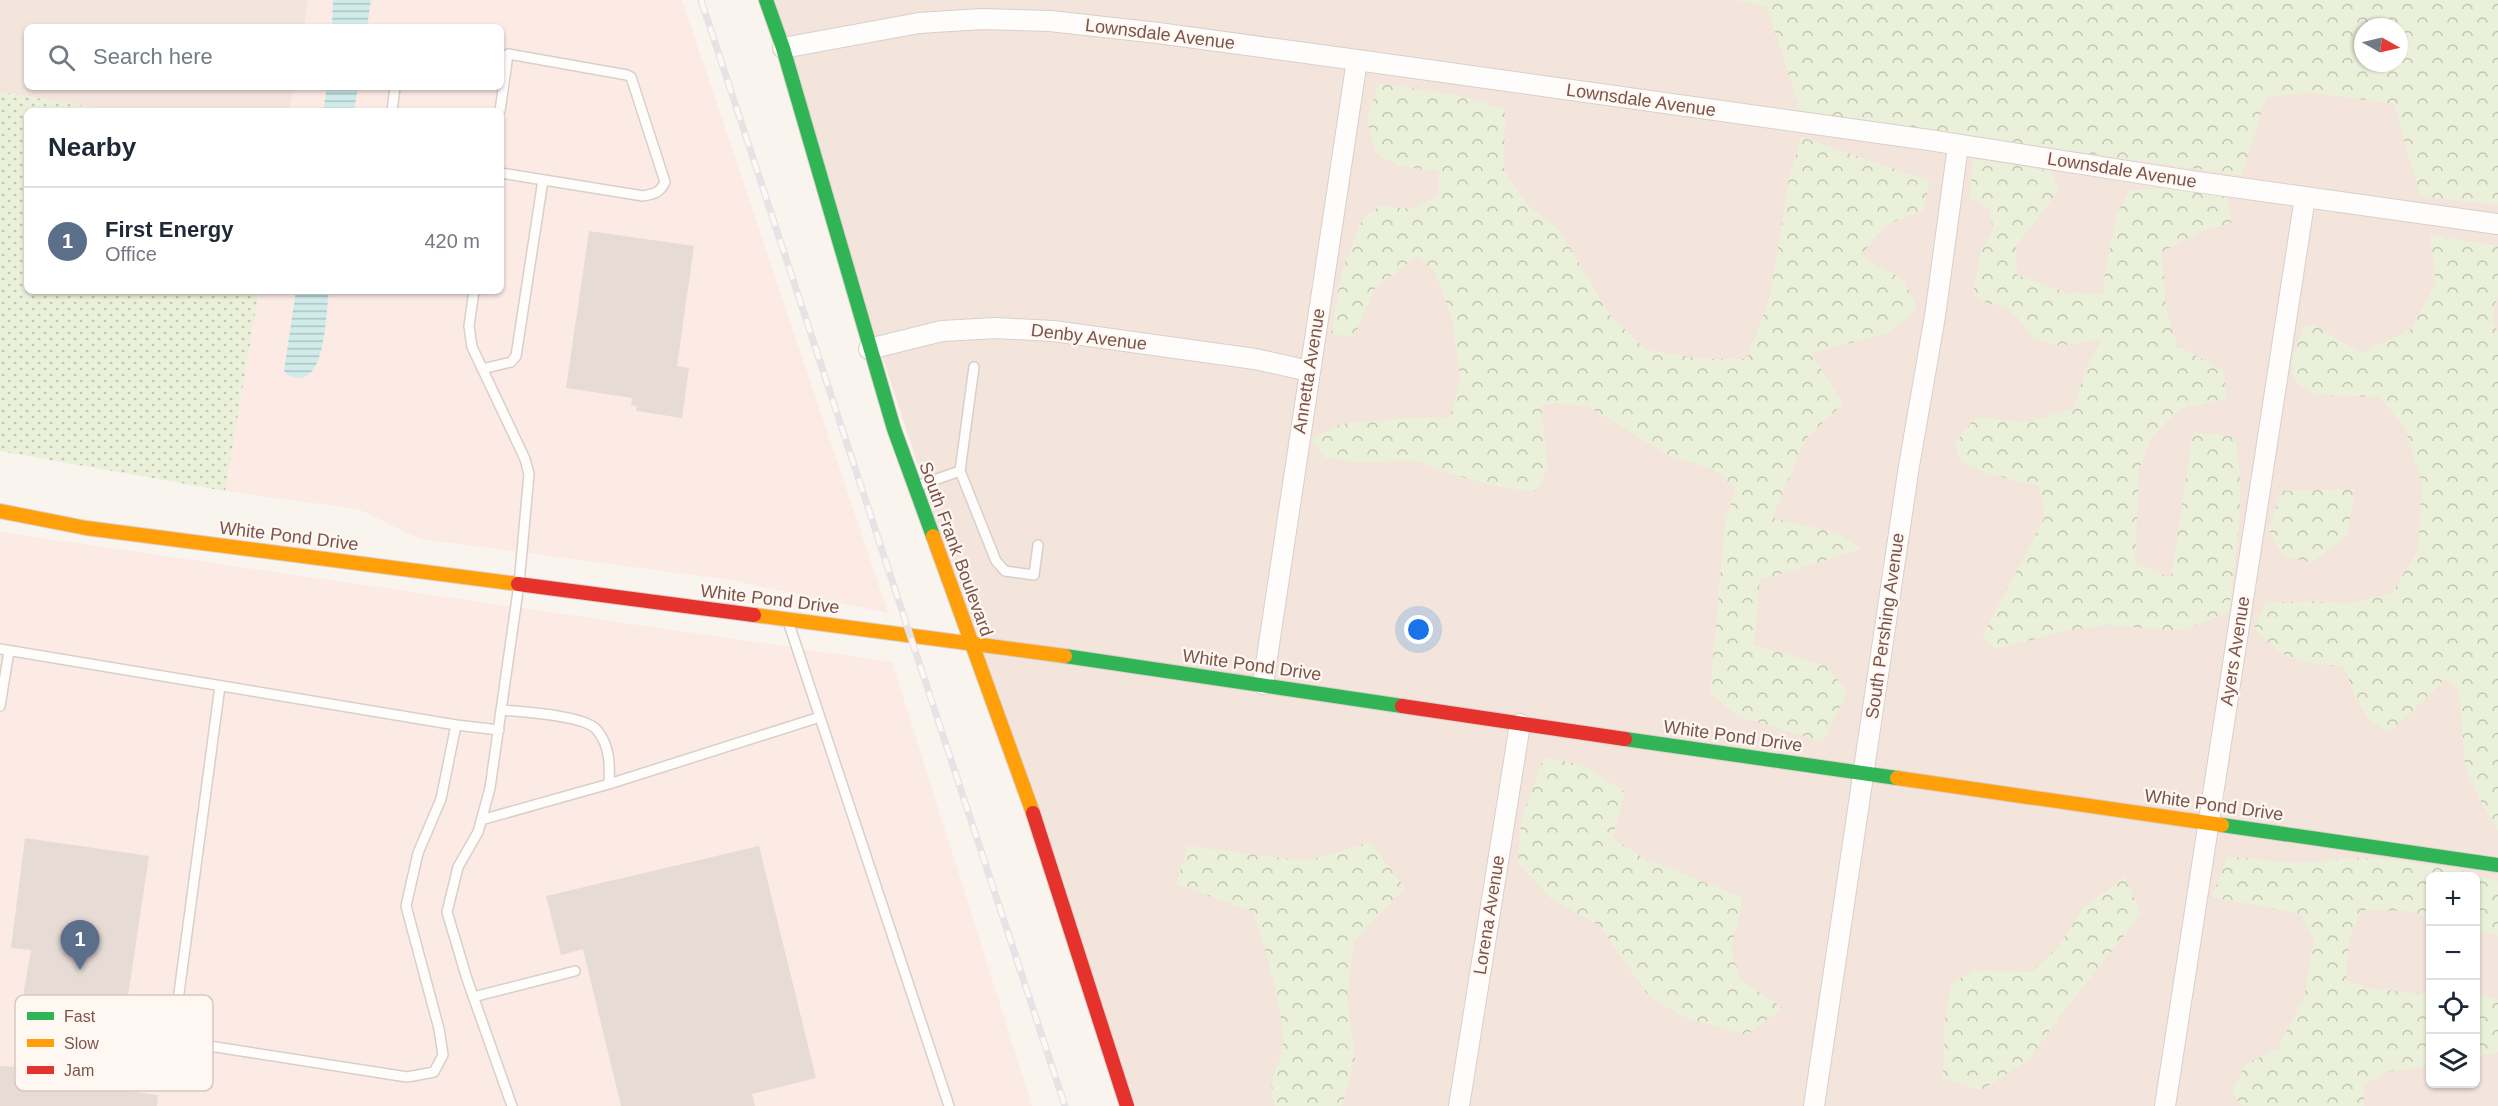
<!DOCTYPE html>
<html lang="en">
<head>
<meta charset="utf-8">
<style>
  body { margin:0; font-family:Helvetica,sans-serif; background:#f6f6f7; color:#1f2937 }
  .controls { position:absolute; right:18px; bottom:18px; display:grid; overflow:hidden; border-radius:9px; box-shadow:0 2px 4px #0004 }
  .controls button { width:54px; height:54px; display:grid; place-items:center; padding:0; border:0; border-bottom:2px solid #e0e1e3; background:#fff; color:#1f2937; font:30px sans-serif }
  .compass { position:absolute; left:2354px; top:18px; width:54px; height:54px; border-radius:50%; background:#fff; box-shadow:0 2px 4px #0004; rotate:98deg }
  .you { position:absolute; left:1419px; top:630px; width:21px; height:21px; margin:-15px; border:4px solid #fff; border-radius:50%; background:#1a73e8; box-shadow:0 0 0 9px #1a73e833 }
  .badge { display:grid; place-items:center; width:39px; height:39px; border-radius:50%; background:#0f766e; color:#fff; font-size:20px; font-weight:700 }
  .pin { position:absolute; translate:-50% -50px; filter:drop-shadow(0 2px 3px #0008) }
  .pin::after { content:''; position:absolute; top:32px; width:21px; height:18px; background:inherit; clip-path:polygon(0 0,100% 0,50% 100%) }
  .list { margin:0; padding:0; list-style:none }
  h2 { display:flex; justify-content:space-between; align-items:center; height:78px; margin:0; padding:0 24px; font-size:26px }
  h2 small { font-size:20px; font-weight:400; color:#747a83 }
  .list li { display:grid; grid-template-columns:39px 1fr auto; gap:18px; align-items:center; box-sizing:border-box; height:108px; padding:0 24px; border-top:2px solid #e0e1e3 }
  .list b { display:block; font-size:22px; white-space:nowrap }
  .list p { margin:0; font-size:20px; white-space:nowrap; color:#747a83 }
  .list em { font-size:20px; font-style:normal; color:#747a83 }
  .icon { flex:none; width:33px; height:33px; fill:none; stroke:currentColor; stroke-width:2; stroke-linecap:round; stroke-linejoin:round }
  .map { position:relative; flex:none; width:2498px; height:1106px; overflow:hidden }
  .search { position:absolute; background:#fff; box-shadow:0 2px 4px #0004; left:24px; top:24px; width:480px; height:66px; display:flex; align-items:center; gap:15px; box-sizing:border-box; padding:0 21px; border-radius:9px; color:#747a83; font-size:22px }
  .panel { position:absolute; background:#fff; box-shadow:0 2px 4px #0004; left:24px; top:108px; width:480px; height:186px; border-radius:9px }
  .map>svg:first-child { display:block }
</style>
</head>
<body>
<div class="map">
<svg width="2498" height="1106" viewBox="0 0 2498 1106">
  <defs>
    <pattern id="grass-dots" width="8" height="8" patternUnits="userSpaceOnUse" patternTransform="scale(1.5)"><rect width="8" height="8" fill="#eaf0d9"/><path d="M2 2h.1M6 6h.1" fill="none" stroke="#c3c5b2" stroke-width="1.8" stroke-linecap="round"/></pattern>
    <pattern id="forest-crowns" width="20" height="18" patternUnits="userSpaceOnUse" patternTransform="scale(1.5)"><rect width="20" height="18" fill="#eaf0d9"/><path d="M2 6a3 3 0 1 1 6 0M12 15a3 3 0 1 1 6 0" fill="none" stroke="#c3c5b2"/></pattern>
    <pattern id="water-rules" width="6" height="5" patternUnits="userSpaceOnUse" patternTransform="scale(1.5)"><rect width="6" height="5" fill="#cfecea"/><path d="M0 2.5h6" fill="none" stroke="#adc2c0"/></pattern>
  </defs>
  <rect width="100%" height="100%" fill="#faf4ee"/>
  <path fill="#f3e5dc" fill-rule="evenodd" d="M0,0H308L304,27H27V87H294L289,111H115L0,92Z
    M766,0H2498V1106H1127ZM2363,27H2399V63H2363ZM2430,876H2476V1084H2430Z"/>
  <path fill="#fceae5" d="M308,0H682L888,613L731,580L420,539L358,509L225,491L259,291H501V111H289L294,87H501V27H304Z
    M0,532L892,662L1032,1106H0Z"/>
  <path fill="url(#grass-dots)" d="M0,92L115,111H27V291H259L225,491L0,451Z"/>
  <path fill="url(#forest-crowns)" fill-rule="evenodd" d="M1735,0H2498V205L2420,196L2394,104L2307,92L2266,98L2242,175L1801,113L1767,7ZM2363,27H2399V63H2363Z
    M1379,83L1459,96L1505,109L1504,171L1528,205L1560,231L1610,315L1646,350L1703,359H1747L1770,296L1789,179L1801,137L1930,181L1923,211L1890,223L1860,255L1904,280L1917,308L1889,333L1811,353L1843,404L1806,438L1772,518L1838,533L1862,549L1760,580L1754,645L1827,666L1847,692L1823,742L1737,716L1710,692L1725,523L1736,489L1715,470L1666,454L1589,407L1557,403L1541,406L1548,469L1536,491L1498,487L1452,474L1415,460L1361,462L1325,458L1311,439L1341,424L1395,419L1450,418L1460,377L1452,319L1435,272L1418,256L1374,289L1354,337L1331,334L1342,270L1364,216L1380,206L1412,209L1439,195V171L1400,166L1376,154L1367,119Z
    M1973,159L2052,171L2059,190L2016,246L2017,275L2064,292L2103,294L2104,279L2117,214L2130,190L2192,187L2226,195L2233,222L2197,233L2162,252L2166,308L2178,346L2224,371L2226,399L2180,409L2152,436L2139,470L2135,563L2171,578L2193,432L2235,437C2247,494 2235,554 2229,612L2182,631L2107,625L2067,631L1995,649L1982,637L2045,517L2039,486L1989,474L1961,462L1954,444L1976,417L2028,422L2073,409L2086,369L2101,339L2060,346L2033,338L2019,319L2005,307L1987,303L1973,295L1980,253L1993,230L1989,209L1970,197Z
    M2430,235L2498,246V294L2492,321L2498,332V831L2479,798L2465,765L2459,691L2445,679L2390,733L2369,720L2355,696L2344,667C2300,662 2285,663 2254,628L2266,603L2308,601L2350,604L2392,593L2418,550L2422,483L2405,428L2379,396C2354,396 2286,404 2292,362C2294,350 2301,338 2304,326L2314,325L2362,353L2411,329L2436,283Z
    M2355,489L2347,536L2311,563L2282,555L2268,528L2283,491Z
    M1544,757L1585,766L1625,792L1612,838L1646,859L1743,898L1731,950L1741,980L1783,1008L1746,1035L1689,1019L1650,998L1600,926L1550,898L1518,863L1521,821Z
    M1370,842L1405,888L1354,941L1347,996L1355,1059L1342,1106H1275C1264,1076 1284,1065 1283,1039C1280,996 1266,953 1254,912L1176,884L1188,846L1306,861Z
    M2227,857C2251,857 2273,862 2296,863C2315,864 2333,858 2352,858C2401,859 2451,866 2498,881V936L2476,931V876H2430V918L2410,911L2361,910L2349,940L2346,980L2368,988L2430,995V1066L2391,1071L2364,1084V1106H2242L2232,1092L2246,1064L2277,1049L2304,998L2314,940L2301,914L2212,897Z
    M2125,877L2141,914L2057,1020L2029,1060L1981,1090L1943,1079L1944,1027L1951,983L1974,971L2032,972L2059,946L2083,908Z
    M2476,995H2483L2498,1000V1052L2476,1057Z"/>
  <path fill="url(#water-rules)" d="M333,0H371L367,27H332Z
    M327,87H358L354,111H323Z
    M296,291H329C326,311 326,370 304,377C296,379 289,377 284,371Z"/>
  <path fill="#e7dbd5" d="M589,231L694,246L677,366L689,368L682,418L636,411L637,406L631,405L632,398L566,388Z
    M25,838L149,856L114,1089L158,1095L157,1106H0V1066L18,1067L24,990L31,950L11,948Z
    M759,846L816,1078L752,1094L755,1106H621L583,949L561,955L546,896Z"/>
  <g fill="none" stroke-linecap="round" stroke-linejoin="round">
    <defs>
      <path id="lane" d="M392,111L395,87
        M500,111L508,54L627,75L631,77L665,182C660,193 654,194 643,196L501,173
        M474,291L469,326L472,347L525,459L529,474L519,584L490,788L478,832L458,867L447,912L467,979L512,1106
        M974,367L960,471L996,561L1005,571L1034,575L1038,545
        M482,369L511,362L516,356L543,180
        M917,486L960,471
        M788,621L949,1106
        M0,649L456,725L441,799L418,853L406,906L439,1029L443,1055L434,1072L407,1077L203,1045L181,1038L175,1023L220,686
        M0,706L9,651
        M456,725L499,730
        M609,784L820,717
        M481,820L609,784C610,765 610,746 597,730C585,715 522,712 501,710
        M473,997L575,971"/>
      <path id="street" d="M783,48L919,23L982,19L1050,21L1158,33L1357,60L1929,140L2197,182L2498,224
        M869,349L942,331L996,328L1053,331L1255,359L1309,371
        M1263,684L1357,60
        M1459,1106L1520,724
        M1814,1106L1909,466L1935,316L1958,146
        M2165,1106L2305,197"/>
      <path id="fast" d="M766,0L783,48L894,429L933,536
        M1065,656L1402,706
        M1625,739L1897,778
        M2222,825L2498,865"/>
      <path id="slow" d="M0,511L86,528L518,584
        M933,536L1033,813
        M754,615L1065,656
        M1897,778L2222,825"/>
      <path id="jam" d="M518,584L754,615
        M1402,706L1625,739
        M1033,813L1127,1106"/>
    </defs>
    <use href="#lane" stroke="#d9cfca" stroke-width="12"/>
    <use href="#street" stroke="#d9cfca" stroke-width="22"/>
    <use href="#fast" stroke="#dbd0cc" stroke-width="16"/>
    <use href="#slow" stroke="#dbd0cc" stroke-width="16"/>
    <use href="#jam" stroke="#dbd0cc" stroke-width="16"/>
    <use href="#lane" stroke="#fefdfc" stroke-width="9"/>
    <use href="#street" stroke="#fefdfc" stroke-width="20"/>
    <use href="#fast" stroke="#30b455" stroke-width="14"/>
    <use href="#slow" stroke="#ff9f0a" stroke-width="14"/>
    <use href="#jam" stroke="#e5322d" stroke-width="14"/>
    <defs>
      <path id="rail" d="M701,0L1065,1106"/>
    </defs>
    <use href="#rail" stroke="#e6e3e6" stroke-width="7"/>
    <use href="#rail" stroke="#fff8f2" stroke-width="4.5" stroke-dasharray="14" stroke-linecap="butt"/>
  </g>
  <g text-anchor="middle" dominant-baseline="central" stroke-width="4.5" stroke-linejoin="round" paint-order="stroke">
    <g font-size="18" fill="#7b554b" stroke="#fff8f2">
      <text transform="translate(1160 34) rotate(7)">Lownsdale Avenue</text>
      <text transform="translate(1641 100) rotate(8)">Lownsdale Avenue</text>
      <text transform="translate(2122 170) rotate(9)">Lownsdale Avenue</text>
      <text transform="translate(1089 337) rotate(7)">Denby Avenue</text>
      <text transform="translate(1309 371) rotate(-81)">Annetta Avenue</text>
      <text transform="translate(289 536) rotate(7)">White Pond Drive</text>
      <text transform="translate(956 549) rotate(70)">South Frank Boulevard</text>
      <text transform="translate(770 599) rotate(7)">White Pond Drive</text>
      <text transform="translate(1885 626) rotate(-82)">South Pershing Avenue</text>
      <text transform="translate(2235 651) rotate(-81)">Ayers Avenue</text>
      <text transform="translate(1252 665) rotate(8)">White Pond Drive</text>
      <text transform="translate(1733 736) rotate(8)">White Pond Drive</text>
      <text transform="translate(2214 805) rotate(8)">White Pond Drive</text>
      <text transform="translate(1489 915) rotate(-81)">Lorena Avenue</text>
    </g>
  </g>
  <rect x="15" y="995" width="198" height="96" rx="9" fill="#fff8f2" stroke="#d7c7c0" stroke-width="1.5"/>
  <rect x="27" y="1012" width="27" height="8" fill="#30b455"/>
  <rect x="27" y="1039" width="27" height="8" fill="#ff9f0a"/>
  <rect x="27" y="1066" width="27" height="8" fill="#e5322d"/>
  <g font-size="16" fill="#7b554b">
    <text x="64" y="1022">Fast</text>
    <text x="64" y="1049">Slow</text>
    <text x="64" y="1076">Jam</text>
  </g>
</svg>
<div class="controls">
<button>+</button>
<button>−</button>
<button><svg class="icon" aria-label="locate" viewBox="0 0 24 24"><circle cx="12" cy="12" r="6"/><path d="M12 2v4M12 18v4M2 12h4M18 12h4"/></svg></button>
<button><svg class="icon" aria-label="layers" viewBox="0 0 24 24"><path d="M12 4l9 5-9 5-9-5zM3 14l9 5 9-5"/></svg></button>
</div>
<svg class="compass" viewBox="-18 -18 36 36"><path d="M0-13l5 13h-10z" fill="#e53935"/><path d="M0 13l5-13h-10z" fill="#747a83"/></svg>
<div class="you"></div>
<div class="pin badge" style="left:80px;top:970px;background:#5c6f8a">1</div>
<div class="search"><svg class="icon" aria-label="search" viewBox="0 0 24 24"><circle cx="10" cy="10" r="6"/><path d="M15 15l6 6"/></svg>Search here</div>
<section class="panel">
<h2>Nearby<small></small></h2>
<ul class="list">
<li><span class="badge" style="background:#5c6f8a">1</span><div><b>First Energy</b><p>Office</p></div><em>420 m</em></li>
</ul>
</section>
</div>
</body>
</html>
